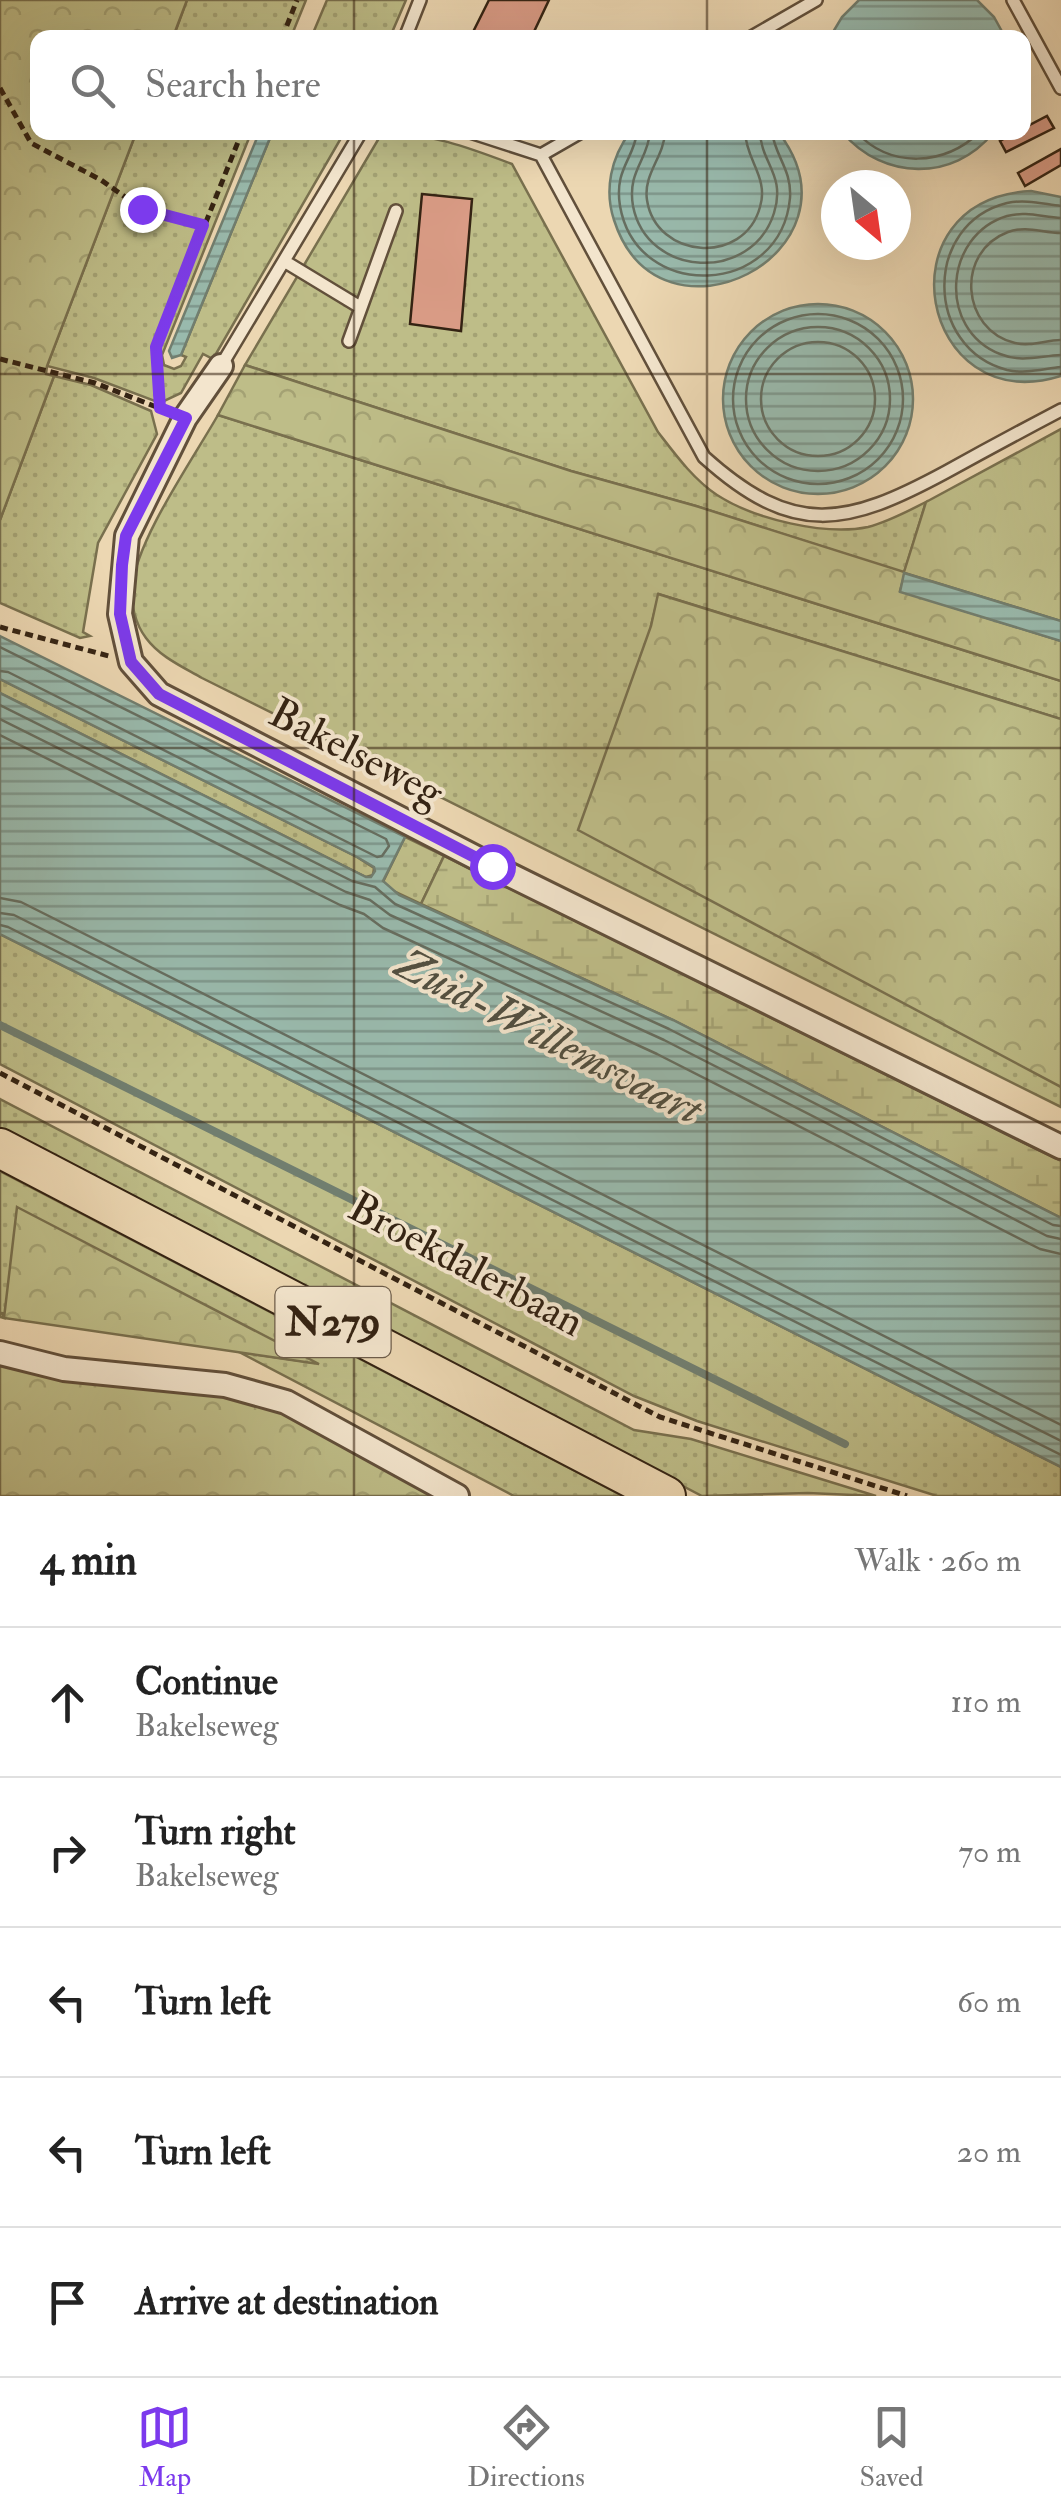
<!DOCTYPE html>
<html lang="en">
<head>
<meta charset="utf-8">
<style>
  body { margin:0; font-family:"IM FELL Double Pica",serif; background:#f2f2f2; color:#222 }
  .compass { position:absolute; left:821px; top:170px; width:90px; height:90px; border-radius:50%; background:#fff; box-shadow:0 10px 40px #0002; rotate:151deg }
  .stop { position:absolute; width:30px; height:30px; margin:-22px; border:8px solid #7c3aed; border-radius:50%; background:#fff }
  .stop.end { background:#7c3aed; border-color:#fff; box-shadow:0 2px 10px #0008 }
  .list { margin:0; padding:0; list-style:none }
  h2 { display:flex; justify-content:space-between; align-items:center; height:130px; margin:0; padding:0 40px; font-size:42px }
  h2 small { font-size:32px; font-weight:400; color:#767676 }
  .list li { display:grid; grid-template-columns:65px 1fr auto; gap:30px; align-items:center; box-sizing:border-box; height:150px; padding:0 40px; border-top:2px solid #e0e0e0 }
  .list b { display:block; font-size:38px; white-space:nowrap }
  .list p { margin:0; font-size:32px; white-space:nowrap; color:#767676 }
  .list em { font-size:32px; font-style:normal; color:#767676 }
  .icon { flex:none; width:55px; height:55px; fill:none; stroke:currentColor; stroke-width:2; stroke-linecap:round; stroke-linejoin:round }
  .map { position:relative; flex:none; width:1061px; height:1496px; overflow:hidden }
  .search { position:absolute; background:#fff; box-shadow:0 10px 40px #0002; left:30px; right:30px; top:30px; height:110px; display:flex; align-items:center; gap:25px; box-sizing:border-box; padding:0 35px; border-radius:20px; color:#767676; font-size:38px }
  .sheet { height:880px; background:#fff }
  nav { display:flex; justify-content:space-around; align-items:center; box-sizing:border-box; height:140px; border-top:2px solid #e0e0e0; background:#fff; font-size:28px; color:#767676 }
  nav a { display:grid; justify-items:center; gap:5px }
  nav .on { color:#7c3aed }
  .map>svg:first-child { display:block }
</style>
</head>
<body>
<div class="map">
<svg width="1061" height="1496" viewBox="0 0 1061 1496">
  <defs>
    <pattern id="grass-dots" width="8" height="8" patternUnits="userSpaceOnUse" patternTransform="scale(2.5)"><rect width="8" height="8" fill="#bebd88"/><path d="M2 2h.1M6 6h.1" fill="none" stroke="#a4a274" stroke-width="1.8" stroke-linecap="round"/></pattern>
    <pattern id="forest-crowns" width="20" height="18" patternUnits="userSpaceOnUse" patternTransform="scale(2.5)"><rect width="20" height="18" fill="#bebd88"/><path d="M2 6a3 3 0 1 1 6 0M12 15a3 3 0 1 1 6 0" fill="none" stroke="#a4a274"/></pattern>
    <pattern id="wetland-marsh" width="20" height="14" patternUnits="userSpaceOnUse" patternTransform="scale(2.5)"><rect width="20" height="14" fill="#bebd88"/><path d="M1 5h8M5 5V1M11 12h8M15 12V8" fill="none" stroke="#a4a274"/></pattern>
    <pattern id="water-rules" width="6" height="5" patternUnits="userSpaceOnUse" patternTransform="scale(2.5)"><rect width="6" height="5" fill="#99baad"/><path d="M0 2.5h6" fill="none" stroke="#7e978c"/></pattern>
  </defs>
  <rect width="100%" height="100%" fill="#ecd7b2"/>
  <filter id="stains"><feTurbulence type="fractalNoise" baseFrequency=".002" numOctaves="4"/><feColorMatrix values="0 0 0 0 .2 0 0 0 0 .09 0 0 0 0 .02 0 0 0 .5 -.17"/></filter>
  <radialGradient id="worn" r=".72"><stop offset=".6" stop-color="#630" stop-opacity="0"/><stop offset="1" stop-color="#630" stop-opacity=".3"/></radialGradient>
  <path fill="url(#grass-dots)" stroke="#79704e" stroke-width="2.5" d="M187,0H306L291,37L173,38Z
    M327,0H406L390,37L311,38Z
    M136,133H251L162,355L164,365L174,369L181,366L186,357L181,355L272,133H344L213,359L203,354L181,393L160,403L94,378L47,366Z
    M382,133C427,132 470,148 512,164L658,432C675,454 693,479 717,495C754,519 825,536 868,527C888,522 908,511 926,502L904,573L696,506L571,471L245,365Z
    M54,376L91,385L151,411L157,434L98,543L83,632L90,636L80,638L0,603V520Z
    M218,415L1061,681V719L659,594L651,626L1061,1087V1107L202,678C183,667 160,657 146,638C136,625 130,604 132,587C137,539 193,459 218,415Z
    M0,679L357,857L374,868L373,875L366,877L356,872L0,693Z
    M405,837L444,856L421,904L389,889L383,882Z
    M0,934L1061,1467V1496H937L697,1421L634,1396L0,1064Z
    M0,1099L634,1430L691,1439L876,1496L808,1493L702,1496L0,1129Z
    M0,1171L623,1496H514L239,1352L315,1363L2,1313L4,1318L0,1317Z"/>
  <path fill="url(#forest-crowns)" stroke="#79704e" stroke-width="2.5" d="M0,0H187L173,37L38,38V132L136,133L47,366L46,374L54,376L0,520Z
    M245,365L571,471L696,506L904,572L926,502L1061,429V621L905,573L900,591L1061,641V681L218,415Z
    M658,594L1061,719V1087L578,830L651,626Z
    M17,1207L319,1364L4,1318Z
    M0,1351L121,1371L270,1407L440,1496H0Z"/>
  <path fill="url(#wetland-marsh)" stroke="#79704e" stroke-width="2.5" d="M444,856L1061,1161V1218L673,1020L421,904Z"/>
  <path fill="url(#water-rules)" stroke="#717e6f" stroke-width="2.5" d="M859,0H977L994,17L1005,37H830L842,17Z
    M630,132L779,133C870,253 659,360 614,220C604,190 611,158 630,132Z
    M259,133H272L181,355L172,358L169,351Z
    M843,133H993C953,182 883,180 843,133Z
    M1031,191L1061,197V376C920,420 878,199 1031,191Z
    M723 399a95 95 0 1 1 190 0a95 95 0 1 1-190 0Z
    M904,573L1061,621V641L900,592Z
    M0,636L405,837L383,881L399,895L673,1020L1061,1218V1467L0,934V693L366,877H371L375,871L374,867L357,857L0,679Z"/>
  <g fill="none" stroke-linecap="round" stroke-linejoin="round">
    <path stroke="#666e60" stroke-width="2.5" d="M637,132C634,159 614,169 620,206C637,303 781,297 790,198C792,170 775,156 772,132
      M650,132C648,160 627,171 633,206C647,278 752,283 774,213C786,175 761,163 760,132
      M665,132C664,157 643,174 647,200C656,259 744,266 760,207C769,178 746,160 745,132
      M856,132C891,169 944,166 980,132
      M1061,206C1043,204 1026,199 1007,203C923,224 924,348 1007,370C1026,374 1042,369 1061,367
      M1061,218C1042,217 1026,211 1007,216C944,235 937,329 1000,354C1022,363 1039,356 1061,355
      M1061,233C1042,233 1027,225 1008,232C955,252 961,330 1015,343C1031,347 1045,340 1061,340
      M733 399a85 85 0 1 1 170 0a85 85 0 1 1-170 0Z
      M746 399a72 72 0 1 1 144 0a72 72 0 1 1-144 0Z
      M761 399a57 57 0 1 1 114 0a57 57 0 1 1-114 0Z
      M0,647L386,839L389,846L382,856L377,857L8,672L0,671
      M0,705L352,881L375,887L395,904L669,1029L1053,1225L1061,1226
      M0,719L346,892L370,900L390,915L664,1040L1047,1236L1061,1239
      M0,735L340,905L364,914L383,928L657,1054L1040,1249L1061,1254
      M0,898L21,902L1061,1425
      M0,913L14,915L1061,1441
      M0,925L8,927L1061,1455"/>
    <path stroke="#717e6f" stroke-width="8" d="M0,1025L845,1444"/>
  </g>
  <path fill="#d99b85" stroke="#342313" stroke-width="2.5" d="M489,0H549L531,38H470Z
    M1047,116L1054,128L1006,152L1000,141L1016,132H1024V128Z
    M1061,149V165L1025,186L1018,173Z
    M422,194L472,199L461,331L410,324Z"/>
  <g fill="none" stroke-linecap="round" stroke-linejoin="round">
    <defs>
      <path id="service" d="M1013,0L1061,88
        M405,38L420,0
        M750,38L816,0
        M470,132L541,155L704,457C794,538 846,526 946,472C984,451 1023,430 1061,410
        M541,155L581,132
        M284,261L360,307
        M349,341L396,211
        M221,366L361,132"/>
      <path id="minor" d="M221,366L185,418L127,536L120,614L131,662L159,694L492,866L1061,1147
        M0,1353L64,1369L225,1385L286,1402L457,1496"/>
      <path id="primary" d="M0,1148L666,1496"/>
    </defs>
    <use href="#service" stroke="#62503b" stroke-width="16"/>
    <use href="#minor" stroke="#62503b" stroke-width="28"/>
    <use href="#primary" stroke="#342313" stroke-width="42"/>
    <path stroke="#342313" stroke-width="5" stroke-dasharray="8 5" stroke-linecap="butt" d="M282,38L297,0
      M0,88L31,143L101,180L142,209L203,225
      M0,359L95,383L159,408
      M160,408L156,347L242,132
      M0,627L109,656
      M0,1073L660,1417L907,1496"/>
    <use href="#service" stroke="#f3e5cd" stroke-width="11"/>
    <use href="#minor" stroke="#f3e5cd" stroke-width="22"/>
    <use href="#primary" stroke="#ecd7b2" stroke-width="38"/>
  </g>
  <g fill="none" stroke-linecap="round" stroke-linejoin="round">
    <path stroke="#7c3aed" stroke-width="12" d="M142,209L203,225L156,347L160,408L186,418L126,536L122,565L120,614L131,662L159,694L492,866"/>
  </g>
  <path fill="none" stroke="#342313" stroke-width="2.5" stroke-opacity="0.55" d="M354,0V38M707,0V38M354,132V1496M707,132V1496M0,374H1061M0,748H1061M0,1122H1061"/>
  <g text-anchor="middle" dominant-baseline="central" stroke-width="8" stroke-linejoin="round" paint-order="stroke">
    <rect fill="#f3e5cd" stroke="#6d5d4b" stroke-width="2.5" x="275.5" y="1287" width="115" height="70" rx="8"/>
    <g font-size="40" font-weight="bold" fill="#342313">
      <text x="333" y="1322">N279</text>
    </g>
    <g font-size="42" fill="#342313" stroke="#f3e5cd">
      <text transform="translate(356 753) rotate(27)">Bakelseweg</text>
      <text transform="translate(466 1265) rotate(28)">Broekdalerbaan</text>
    </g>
    <g font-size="45" font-style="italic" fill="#525041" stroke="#f3e5cd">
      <text transform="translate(549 1037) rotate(27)">Zuid-Willemsvaart</text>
    </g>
  </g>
  <rect width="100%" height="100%" filter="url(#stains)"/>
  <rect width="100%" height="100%" fill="url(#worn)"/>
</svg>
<svg class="compass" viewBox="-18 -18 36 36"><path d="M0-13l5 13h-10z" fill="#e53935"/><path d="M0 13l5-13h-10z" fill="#767676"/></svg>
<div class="stop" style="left:492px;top:866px"></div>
<div class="stop end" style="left:142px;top:209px"></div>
<div class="search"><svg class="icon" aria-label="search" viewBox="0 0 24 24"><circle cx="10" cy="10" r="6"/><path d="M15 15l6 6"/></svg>Search here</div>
</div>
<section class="sheet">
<h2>4 min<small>Walk · 260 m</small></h2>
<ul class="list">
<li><svg class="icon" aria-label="ahead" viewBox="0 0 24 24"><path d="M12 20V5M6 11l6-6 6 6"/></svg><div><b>Continue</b><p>Bakelseweg</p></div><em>110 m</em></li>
<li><svg class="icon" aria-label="right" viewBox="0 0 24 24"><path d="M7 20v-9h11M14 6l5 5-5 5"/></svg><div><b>Turn right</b><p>Bakelseweg</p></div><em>70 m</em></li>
<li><svg class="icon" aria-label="left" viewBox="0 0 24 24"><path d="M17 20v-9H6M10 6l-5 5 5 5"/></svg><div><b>Turn left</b></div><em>60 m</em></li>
<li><svg class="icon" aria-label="left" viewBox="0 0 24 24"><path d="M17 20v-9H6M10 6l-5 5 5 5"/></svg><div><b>Turn left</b></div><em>20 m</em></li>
<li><svg class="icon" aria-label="arrive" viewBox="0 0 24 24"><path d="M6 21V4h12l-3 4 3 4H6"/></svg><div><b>Arrive at destination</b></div></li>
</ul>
</section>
<nav>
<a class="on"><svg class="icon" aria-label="map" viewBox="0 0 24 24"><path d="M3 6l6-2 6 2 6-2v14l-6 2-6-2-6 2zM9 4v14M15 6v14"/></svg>Map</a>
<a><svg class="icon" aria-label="directions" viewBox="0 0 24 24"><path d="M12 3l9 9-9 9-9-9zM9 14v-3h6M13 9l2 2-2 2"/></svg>Directions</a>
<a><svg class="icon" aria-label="saved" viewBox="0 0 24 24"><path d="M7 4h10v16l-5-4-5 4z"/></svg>Saved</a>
</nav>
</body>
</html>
